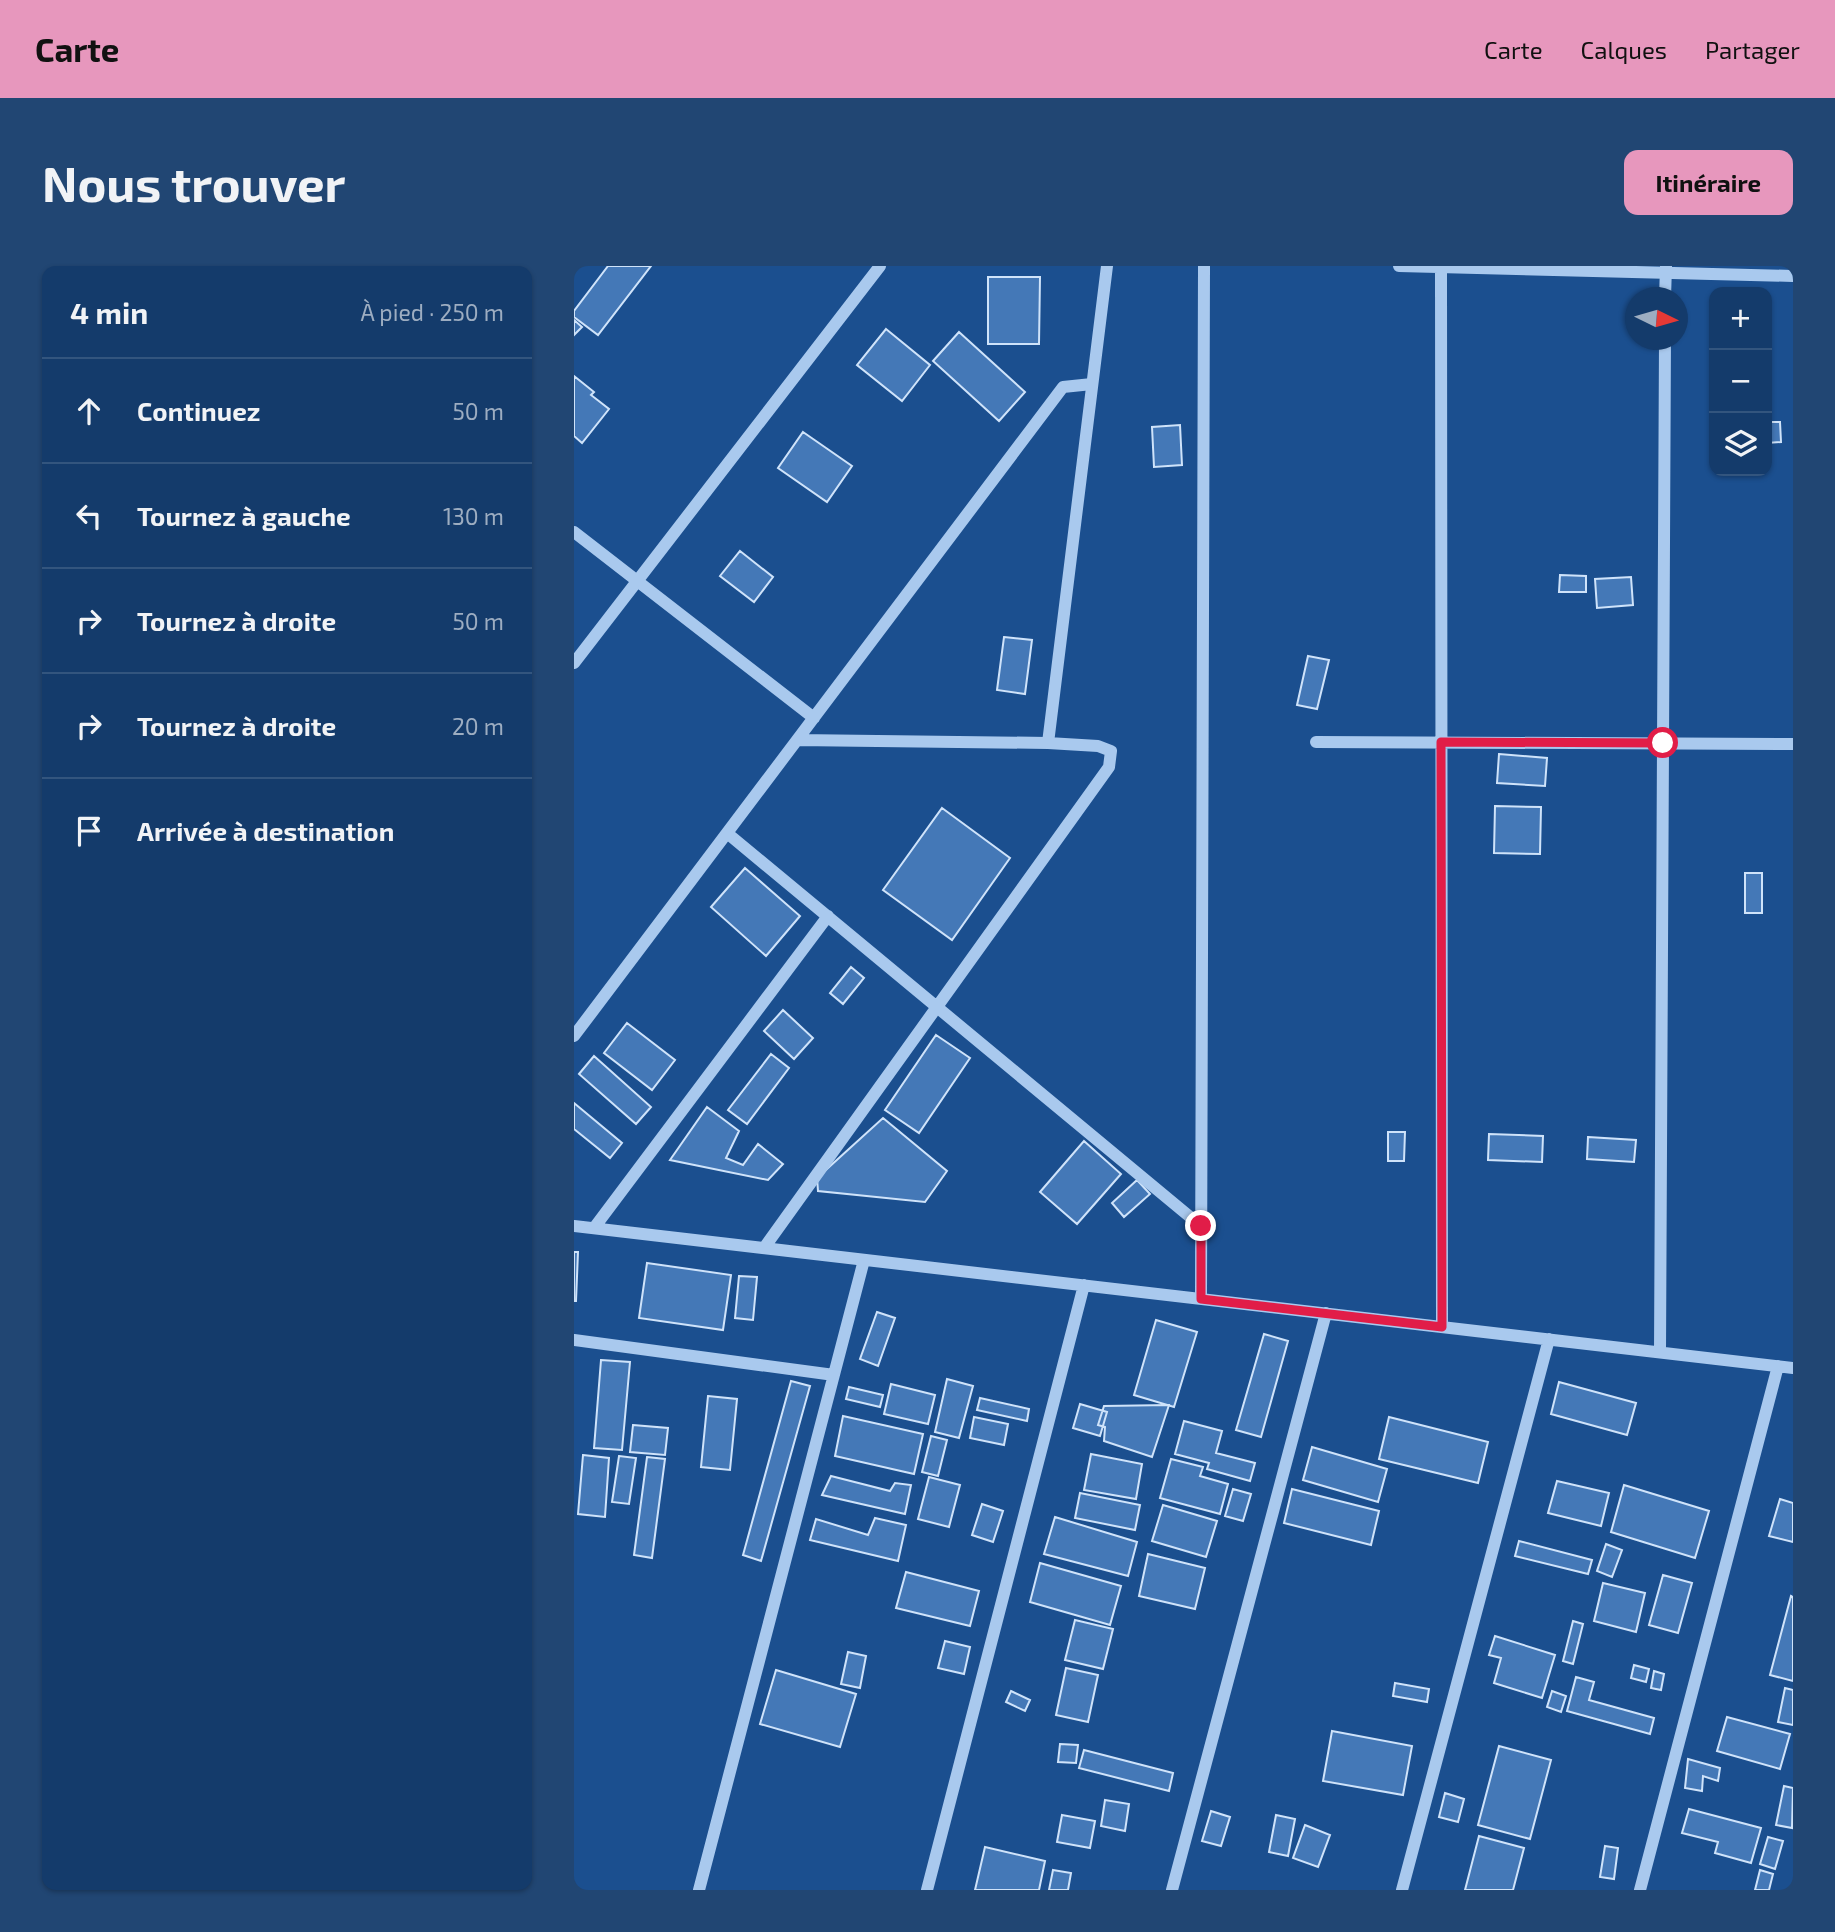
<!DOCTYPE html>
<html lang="fr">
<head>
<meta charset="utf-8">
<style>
  body { margin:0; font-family:"Exo 2",sans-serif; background:#214673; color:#f1f3f6 }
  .controls { position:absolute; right:21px; top:21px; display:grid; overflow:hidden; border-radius:14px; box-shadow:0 2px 5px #0004 }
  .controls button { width:63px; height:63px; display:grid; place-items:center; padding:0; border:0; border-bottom:2px solid #33557e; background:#143b6b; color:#f1f3f6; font:35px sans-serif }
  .compass { position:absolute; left:1051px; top:21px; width:63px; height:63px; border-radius:50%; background:#143b6b; box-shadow:0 2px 5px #0004; rotate:95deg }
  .stop { position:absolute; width:21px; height:21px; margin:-16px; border:5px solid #e11d48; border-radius:50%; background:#fff }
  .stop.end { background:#e11d48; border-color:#fff; box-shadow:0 2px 7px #0008 }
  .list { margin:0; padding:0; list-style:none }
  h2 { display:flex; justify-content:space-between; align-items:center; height:91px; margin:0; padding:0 28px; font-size:30px }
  h2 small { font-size:23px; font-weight:400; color:#9dadc1 }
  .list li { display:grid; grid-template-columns:46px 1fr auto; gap:21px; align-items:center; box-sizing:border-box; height:105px; padding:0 28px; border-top:2px solid #33557e }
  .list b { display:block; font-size:26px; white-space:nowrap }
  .list em { font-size:23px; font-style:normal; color:#9dadc1 }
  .icon { flex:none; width:38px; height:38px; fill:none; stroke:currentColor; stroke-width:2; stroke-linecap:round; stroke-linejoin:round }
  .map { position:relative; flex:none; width:1219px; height:1624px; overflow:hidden; border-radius:14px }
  header { display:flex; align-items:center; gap:42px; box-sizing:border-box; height:98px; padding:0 35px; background:#e797bd; color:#111 }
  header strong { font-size:33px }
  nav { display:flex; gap:38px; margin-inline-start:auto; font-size:24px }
  .intro { display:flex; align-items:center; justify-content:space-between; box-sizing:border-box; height:168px; padding:0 42px }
  h1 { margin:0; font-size:49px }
  .button { padding:18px 32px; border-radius:14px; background:#e797bd; color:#111; font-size:24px; font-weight:700 }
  main { display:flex; gap:42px; padding:0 42px }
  aside { flex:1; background:#143b6b; border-radius:14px; box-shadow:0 2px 5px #0004 }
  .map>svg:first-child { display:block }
</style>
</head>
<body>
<header>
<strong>Carte</strong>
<nav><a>Carte</a><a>Calques</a><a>Partager</a></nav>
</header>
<div class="intro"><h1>Nous trouver</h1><a class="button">Itinéraire</a></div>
<main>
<aside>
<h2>4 min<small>À pied · 250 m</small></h2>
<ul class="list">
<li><svg class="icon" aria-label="ahead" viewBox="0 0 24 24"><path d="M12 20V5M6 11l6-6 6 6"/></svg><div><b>Continuez</b></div><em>50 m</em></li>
<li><svg class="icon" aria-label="left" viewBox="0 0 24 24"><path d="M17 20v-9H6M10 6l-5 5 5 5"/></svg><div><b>Tournez à gauche</b></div><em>130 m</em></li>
<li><svg class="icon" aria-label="right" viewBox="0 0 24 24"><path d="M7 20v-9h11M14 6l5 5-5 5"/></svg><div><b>Tournez à droite</b></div><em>50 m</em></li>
<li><svg class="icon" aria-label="right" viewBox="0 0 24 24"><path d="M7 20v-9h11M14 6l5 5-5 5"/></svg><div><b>Tournez à droite</b></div><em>20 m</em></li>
<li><svg class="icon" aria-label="arrive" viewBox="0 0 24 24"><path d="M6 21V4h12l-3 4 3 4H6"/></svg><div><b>Arrivée à destination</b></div></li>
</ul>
</aside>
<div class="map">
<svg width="1219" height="1624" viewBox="0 0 1219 1624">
  <rect width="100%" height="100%" fill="#1b4f8f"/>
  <path fill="#4478b7" stroke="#cfe3fa" stroke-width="2" d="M34,0H77L24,69L0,51V45Z
    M414,11H466L465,78H414Z
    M0,54L8,61L0,69Z
    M312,63L356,99L328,135L283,99Z
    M385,66L451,126L425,155L359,95Z
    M0,110L20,126L17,129L35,143L8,177L0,170Z
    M1193,156H1206L1207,176L1193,177Z
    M606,159L608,199L580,201L578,161Z
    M229,166L278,200L253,236L204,202Z
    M166,285L199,311L180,336L146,310Z
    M986,309L1012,310V326H985Z
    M1057,311L1059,339L1023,342L1021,313Z
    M430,371L458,374L451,428L423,424Z
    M734,390L755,394L743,443L723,439Z
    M925,488L973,492L971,520L923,517Z
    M921,540L967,541L966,588L920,587Z
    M368,542L436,592L378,674L309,624Z
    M171,602L226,650L192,690L137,641Z
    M1171,607H1188V647H1171Z
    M277,701L290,712L269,738L256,727Z
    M209,744L239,772L220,793L190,765Z
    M53,757L101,794L78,824L30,787Z
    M362,769L396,792L345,867L311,844Z
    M197,788L215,802L173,858L154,844Z
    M20,790L77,841L62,858L5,808Z
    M0,837L48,877L36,892L0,863Z
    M133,841L165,865L152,892L169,899L184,878L209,898L194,914L96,894Z
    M309,852L373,905L351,936L244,925L243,912Z
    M814,866H831L830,895H814Z
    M915,868L969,870L968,896L914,894Z
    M1014,871L1062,874L1060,896L1013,893Z
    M510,875L547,908L503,958L466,926Z
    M563,914L576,928L550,951L538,937Z
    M0,986H4L2,1035H0Z
    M73,997L157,1009L149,1064L65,1052Z
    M165,1010L183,1011L179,1054L161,1052Z
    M303,1046L321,1052L304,1100L286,1093Z
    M582,1054L623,1066L600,1141L560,1129Z
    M690,1068L714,1075L687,1171L662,1164Z
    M27,1094L56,1096L48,1184L20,1182Z
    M373,1113L399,1120L385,1172L361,1166Z
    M217,1115L236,1120L187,1295L169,1289Z
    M985,1116L1062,1137L1053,1169L977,1148Z
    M317,1118L361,1129L354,1158L310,1148Z
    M275,1121L309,1129L306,1141L272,1133Z
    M134,1130L163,1133L156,1204L127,1201Z
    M406,1132L455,1143L453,1155L403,1144Z
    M506,1138L533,1146L526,1170L499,1162Z
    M595,1139L578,1191L530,1175L531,1161L524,1159L530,1140Z
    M269,1150L349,1168L340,1208L261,1190Z
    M400,1151L434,1158L430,1179L396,1172Z
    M815,1151L914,1176L904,1217L805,1193Z
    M610,1155L648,1165L642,1187L681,1197L676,1215L633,1203L635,1197L601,1188Z
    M59,1159L94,1162L91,1189L56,1186Z
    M357,1170L373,1174L364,1210L348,1206Z
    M738,1181L813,1203L804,1236L729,1214Z
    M517,1188L568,1198L562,1233L510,1224Z
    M9,1189L35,1192L31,1251L4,1248Z
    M45,1190L62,1192L55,1238L38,1236Z
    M73,1191L91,1193L78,1292L60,1289Z
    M597,1193L629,1201L626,1210L654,1218L646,1248L586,1232Z
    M257,1210L316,1225L321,1217L337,1219L331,1248L248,1229Z
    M355,1211L386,1219L375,1261L344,1253Z
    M983,1215L1035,1227L1027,1260L974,1247Z
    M1050,1219L1135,1245L1121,1292L1037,1266Z
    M659,1223L677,1228L669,1255L651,1250Z
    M718,1223L805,1245L797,1279L710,1257Z
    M506,1227L566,1239L561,1264L501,1252Z
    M1206,1233L1219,1237V1276L1195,1270Z
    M408,1238L429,1245L419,1276L398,1269Z
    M589,1239L643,1255L632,1291L578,1275Z
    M481,1251L563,1276L554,1310L470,1288Z
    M301,1252L332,1259L324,1295L236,1274L242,1253L294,1269Z
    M945,1275L1018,1294L1014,1308L941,1290Z
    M1032,1278L1048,1284L1038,1311L1023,1305Z
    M574,1288L631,1302L621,1343L565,1330Z
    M466,1297L547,1320L536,1359L456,1336Z
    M332,1306L405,1325L396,1360L322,1342Z
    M1089,1309L1118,1317L1104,1367L1075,1359Z
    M1029,1317L1071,1327L1062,1366L1020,1355Z
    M1217,1330L1219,1331V1415L1196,1409Z
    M501,1354L539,1363L529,1403L491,1394Z
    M999,1355L1009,1358L999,1398L989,1395Z
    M921,1370L981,1389L968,1432L920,1417L927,1392L915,1389Z
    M371,1375L396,1381L390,1408L364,1402Z
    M274,1386L292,1390L286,1422L267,1418Z
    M1060,1399L1075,1403L1072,1416L1057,1412Z
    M492,1402L524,1409L514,1456L482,1449Z
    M202,1404L282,1428L266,1481L186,1458Z
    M1080,1405L1090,1408L1087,1424L1077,1422Z
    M1002,1411L1020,1416L1015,1434L1080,1452L1076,1468L993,1445Z
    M821,1417L855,1423L853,1436L819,1430Z
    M1211,1422L1219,1424V1459L1204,1456Z
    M437,1425L456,1434L451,1445L432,1436Z
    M978,1425L992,1430L987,1446L973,1441Z
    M1153,1451L1216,1468L1206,1503L1143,1485Z
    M758,1465L838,1480L829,1529L749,1515Z
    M486,1478L504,1479L502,1497L484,1496Z
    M925,1480L977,1494L956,1573L904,1559Z
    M510,1484L599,1507L595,1525L505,1502Z
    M1114,1493L1146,1502L1144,1515L1129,1510L1128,1525L1111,1522Z
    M1210,1520L1219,1522L1218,1562L1202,1559Z
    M871,1527L890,1533L884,1556L865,1551Z
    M531,1534L555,1538L551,1565L527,1560Z
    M1115,1543L1187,1562L1177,1597L1141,1587L1144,1576L1108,1567Z
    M637,1545L656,1551L647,1580L628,1575Z
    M488,1549L521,1555L516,1582L483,1576Z
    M702,1549L721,1553L714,1590L695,1586Z
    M731,1559L756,1569L744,1601L719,1592Z
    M905,1570L950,1582L939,1624H891Z
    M1194,1571L1209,1575L1201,1603L1186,1598Z
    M1031,1580L1044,1582L1040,1613L1026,1611Z
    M411,1581L471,1595L465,1624H401Z
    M479,1604L497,1607L494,1624H475Z
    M1186,1604L1199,1608L1195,1624H1181Z"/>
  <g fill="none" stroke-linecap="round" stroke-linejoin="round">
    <path stroke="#a9c9ee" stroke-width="12" d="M825,0L1219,10
      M867,0L868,1061
      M1091,32L1092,0
      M0,266L240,452
      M0,397L306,0
      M742,476L1219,478
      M474,477L533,0
      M153,567L627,960
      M0,770L489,121L518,118
      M0,960L1219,1102
      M20,962L254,650
      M190,982L535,501L537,485L524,480L474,477L223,474
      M627,1033L630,0
      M0,1074L260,1109
      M1086,1086L1091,74
      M125,1624L290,994
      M353,1624L510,1019
      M598,1624L752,1047
      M828,1624L975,1073
      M1066,1624L1204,1100"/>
  </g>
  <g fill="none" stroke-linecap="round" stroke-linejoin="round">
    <path stroke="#e11d48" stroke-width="9" d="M627,960V1033L868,1061L867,476L1089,477"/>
  </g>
</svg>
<div class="controls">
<button>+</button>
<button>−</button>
<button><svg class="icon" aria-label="layers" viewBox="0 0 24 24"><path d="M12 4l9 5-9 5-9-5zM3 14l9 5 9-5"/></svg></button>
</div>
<svg class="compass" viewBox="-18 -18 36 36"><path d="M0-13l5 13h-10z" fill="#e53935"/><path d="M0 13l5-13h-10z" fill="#9dadc1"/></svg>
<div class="stop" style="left:1089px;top:477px"></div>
<div class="stop end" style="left:627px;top:960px"></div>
</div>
</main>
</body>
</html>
